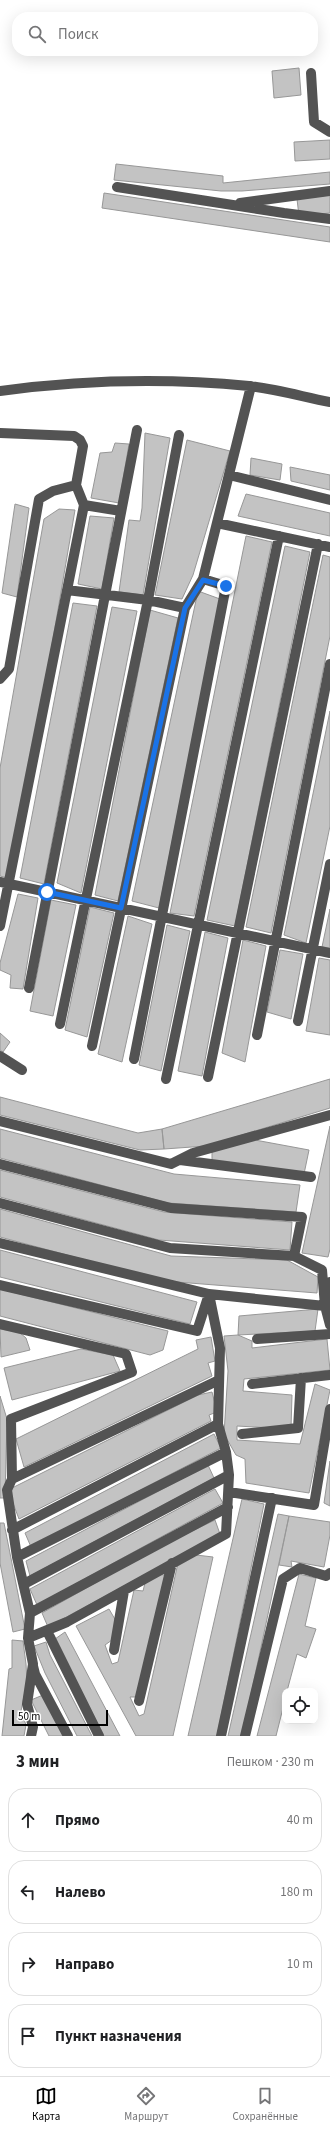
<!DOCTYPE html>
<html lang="ru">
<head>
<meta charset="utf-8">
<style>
  body { margin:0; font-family:"Source Sans 3",sans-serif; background:#f6f6f6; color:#202124 }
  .controls { position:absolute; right:12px; bottom:12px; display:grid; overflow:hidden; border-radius:8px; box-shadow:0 4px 16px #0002 }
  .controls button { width:36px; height:36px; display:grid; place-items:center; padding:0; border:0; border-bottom:1px solid #e0e0e0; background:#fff; color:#202124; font:20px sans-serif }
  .scale { position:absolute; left:12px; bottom:10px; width:96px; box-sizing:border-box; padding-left:4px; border:2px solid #000; border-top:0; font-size:11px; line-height:14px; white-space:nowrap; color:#000; -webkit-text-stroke:3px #fff; paint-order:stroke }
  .stop { position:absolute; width:12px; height:12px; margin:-9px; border:3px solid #1a73e8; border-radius:50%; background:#fff }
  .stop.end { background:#1a73e8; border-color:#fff; box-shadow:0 1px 4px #0008 }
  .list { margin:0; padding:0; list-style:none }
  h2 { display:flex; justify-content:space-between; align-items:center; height:52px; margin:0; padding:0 16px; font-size:17px }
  h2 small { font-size:13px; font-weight:400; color:#757577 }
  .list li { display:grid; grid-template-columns:26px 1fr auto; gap:12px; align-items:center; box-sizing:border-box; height:64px; margin:0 8px 8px; padding:0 8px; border:1px solid #e0e0e0; border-radius:16px }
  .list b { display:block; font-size:15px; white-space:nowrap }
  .list em { font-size:13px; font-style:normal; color:#757577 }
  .icon { flex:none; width:22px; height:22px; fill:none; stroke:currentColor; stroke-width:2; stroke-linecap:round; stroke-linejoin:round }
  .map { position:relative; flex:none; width:330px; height:1736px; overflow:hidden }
  .search { position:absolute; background:#fff; box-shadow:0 4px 16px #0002; left:12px; right:12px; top:12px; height:44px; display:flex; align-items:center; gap:10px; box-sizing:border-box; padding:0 14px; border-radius:16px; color:#757577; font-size:15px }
  .sheet { height:340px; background:#fff }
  nav { display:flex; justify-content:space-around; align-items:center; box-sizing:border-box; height:56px; border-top:1px solid #e0e0e0; background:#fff; font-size:11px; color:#757577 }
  nav a { display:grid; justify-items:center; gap:2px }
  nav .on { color:#000 }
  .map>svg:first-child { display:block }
</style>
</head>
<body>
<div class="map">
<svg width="330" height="1736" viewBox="0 0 330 1736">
  <rect width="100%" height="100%" fill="#fff"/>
  <path fill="#c3c3c3" stroke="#979797" d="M299,68L301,95L274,98L272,71Z
    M330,140V159L295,161L294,142Z
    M116,164L223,176V183L330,172V184L242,191H221L114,180Z
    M104,193L330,227V242L102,208Z
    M330,195V213L299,216L297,199Z
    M145,433L170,438L143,595L119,592L129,520L140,521L142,508Z
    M187,440L230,451L193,575L182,599L155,595Z
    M115,443L129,444L119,503L91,498L100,453L112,452Z
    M251,458L282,464L280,480L250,475Z
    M290,467L330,475V490L291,481Z
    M246,494L330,513V536L238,516Z
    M15,504L29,508L17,597L2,593Z
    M59,509L75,510L12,879L0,876V768L44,519Z
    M90,516L114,518L102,589L78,584Z
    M246,536L272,542L194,916L170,913Z
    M285,546L310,552L235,926L207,920Z
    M323,555L330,557V636L271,933L246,927Z
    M198,591L220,599L159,908L132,901Z
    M73,603L97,606L44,884L20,878Z
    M112,607L137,611L81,893L57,883Z
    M150,610L178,618L118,901L95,895Z
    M330,711V826L306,943L284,935Z
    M18,894L38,898L23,989L10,988L11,975L0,970V963Z
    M51,900L76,905L53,1016L30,1011Z
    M90,907L114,913L87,1037L65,1030Z
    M330,909V948L322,947Z
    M128,916L152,924L122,1062L98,1054Z
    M167,925L190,931L161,1071L139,1065Z
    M205,932L228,938L202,1076L178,1071Z
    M243,940L266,946L245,1062L222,1053Z
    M280,950L303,954L291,1019L267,1012Z
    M319,958L330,960V1035L306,1031Z
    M0,1033L10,1042L3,1052L0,1050Z
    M330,1079V1108L206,1146L164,1149L162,1129Z
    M0,1097L138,1133L162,1129L164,1149L140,1150L0,1115Z
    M330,1126V1249L328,1257L302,1253Z
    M0,1129L174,1174L300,1185L296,1212L168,1203L0,1158Z
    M255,1140L309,1150L304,1174L212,1164V1151Z
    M0,1170L164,1212L292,1222L290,1250L159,1240L0,1197Z
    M0,1209L171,1256L287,1260L318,1277L317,1293L164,1281L0,1237Z
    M0,1250L197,1302L190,1324L0,1277Z
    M0,1289L168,1331L163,1350L150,1355L0,1316Z
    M318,1309L315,1331L238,1335L239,1316Z
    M0,1329L19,1332L26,1338L30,1350L1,1357Z
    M238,1335L252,1341V1348L327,1339L330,1370L244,1379L243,1391L292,1395L291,1429L237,1426V1440L300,1444L315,1384L330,1390L309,1493L246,1483L245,1459L236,1455L224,1434L228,1371L224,1336Z
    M211,1337L215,1361L208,1363L212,1376L24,1467L16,1439L198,1349L196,1340Z
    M81,1349L113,1355L120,1371L12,1400L4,1368Z
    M212,1392L217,1412L209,1415L211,1421L19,1519L8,1490L198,1395Z
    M0,1396L7,1419L5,1498H0Z
    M214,1434L221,1448L31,1547L25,1533Z
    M330,1461V1506L324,1503Z
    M208,1465L214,1478L30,1576L26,1561Z
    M215,1489L223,1503L37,1605L30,1589Z
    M242,1499L264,1504L217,1736H188Z
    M278,1514L289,1516L242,1736H228Z
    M289,1516L330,1522V1535L324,1567L291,1561L292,1567L279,1565Z
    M215,1520L220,1534L48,1627L42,1613L159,1547Z
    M0,1523H4L25,1629L13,1632L0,1563Z
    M196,1555L213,1557L173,1736H136L76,1626L109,1609L116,1621L112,1640L105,1645L112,1664L118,1662L134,1590L143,1591L146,1579L155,1574L165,1575L137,1697H130L139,1716L144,1714L178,1563Z
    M299,1574L316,1578L305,1626L316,1629L306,1658L297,1654L287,1691H285V1700L276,1736H257Z
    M65,1632L120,1736H104L55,1639Z
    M12,1640L23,1641L26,1664L27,1682L21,1711L26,1725L24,1736H2L9,1669L12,1668Z
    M46,1642L50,1655L92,1736H77L45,1673L34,1646Z
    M43,1695L64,1736H49L31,1700Z"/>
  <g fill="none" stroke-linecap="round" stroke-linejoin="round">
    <path stroke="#535353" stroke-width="10" d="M311,73L314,122L330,132
      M117,187L284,213L330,219
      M240,203L330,191
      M0,391C82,380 167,378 249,386C276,389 304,397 330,402
      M0,433L74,436L80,440L83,446L76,485L53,491L39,499L9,669L0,679
      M179,435L148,600L185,608L203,579
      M229,475L330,500
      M84,505L121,511
      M217,523L330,547
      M0,882L330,953
      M0,926L84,505L76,485
      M29,988L137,430
      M298,1021L330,864
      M60,1024L148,600L67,590
      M257,1035L330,664
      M92,1046L185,608
      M0,1056L22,1070
      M134,1059L226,586L203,579L251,386
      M208,1077L318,544
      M166,1079L279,536
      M0,1121L171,1164L193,1153L330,1115
      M180,1160L311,1177
      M0,1164L171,1208L302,1217L294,1256L170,1248L0,1203
      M0,1243L209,1294L197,1331L0,1285
      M330,1282L325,1306L330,1325
      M0,1324L126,1354L132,1372L11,1419L12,1479L7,1490L17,1557L30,1613L28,1638L33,1664L27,1704L33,1727L31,1736
      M257,1339L330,1334
      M252,1384L330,1375
      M242,1434L298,1428L301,1378
      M12,1479L219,1380
      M229,1492L314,1505L330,1409
      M12,1530L218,1424
      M17,1557L226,1452
      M24,1584L229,1475
      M30,1613L228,1507
      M47,1631L99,1736
      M28,1638L67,1622L226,1534L229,1475L226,1452L218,1424L220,1348L209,1294L325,1306L322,1270L294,1256
      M114,1650L124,1591
      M33,1666L35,1674L68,1736
      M139,1701L172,1563
      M221,1736L272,1498
      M245,1736L283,1579L300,1568L326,1576L330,1573"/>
  </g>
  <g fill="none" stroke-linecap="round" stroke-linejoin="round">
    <path stroke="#1a73e8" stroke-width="5" d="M47,892L121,908L185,608L203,580L226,586"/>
  </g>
</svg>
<div class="controls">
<button><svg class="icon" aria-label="locate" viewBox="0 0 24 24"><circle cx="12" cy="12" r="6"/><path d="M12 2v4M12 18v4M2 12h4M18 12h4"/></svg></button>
</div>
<div class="scale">50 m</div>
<div class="stop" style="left:47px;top:892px"></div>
<div class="stop end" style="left:226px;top:586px"></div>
<div class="search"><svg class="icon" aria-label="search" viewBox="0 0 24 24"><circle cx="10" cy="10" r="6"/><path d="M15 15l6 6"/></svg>Поиск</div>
</div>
<section class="sheet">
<h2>3 мин<small>Пешком · 230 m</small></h2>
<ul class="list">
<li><svg class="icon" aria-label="ahead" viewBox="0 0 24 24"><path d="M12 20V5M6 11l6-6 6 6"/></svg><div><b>Прямо</b></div><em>40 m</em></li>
<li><svg class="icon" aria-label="left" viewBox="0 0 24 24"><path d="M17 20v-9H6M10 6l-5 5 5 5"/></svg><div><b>Налево</b></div><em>180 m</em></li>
<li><svg class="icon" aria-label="right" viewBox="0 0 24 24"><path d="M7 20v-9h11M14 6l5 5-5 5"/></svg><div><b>Направо</b></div><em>10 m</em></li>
<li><svg class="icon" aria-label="arrive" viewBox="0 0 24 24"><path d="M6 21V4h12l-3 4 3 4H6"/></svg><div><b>Пункт назначения</b></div></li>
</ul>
</section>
<nav>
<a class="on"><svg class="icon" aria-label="map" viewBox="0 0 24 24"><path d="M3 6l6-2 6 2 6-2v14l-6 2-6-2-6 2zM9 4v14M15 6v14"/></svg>Карта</a>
<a><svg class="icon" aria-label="directions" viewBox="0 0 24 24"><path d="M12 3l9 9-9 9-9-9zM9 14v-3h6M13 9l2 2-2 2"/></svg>Маршрут</a>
<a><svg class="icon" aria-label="saved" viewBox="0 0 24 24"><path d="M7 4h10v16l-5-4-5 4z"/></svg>Сохранённые</a>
</nav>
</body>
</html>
